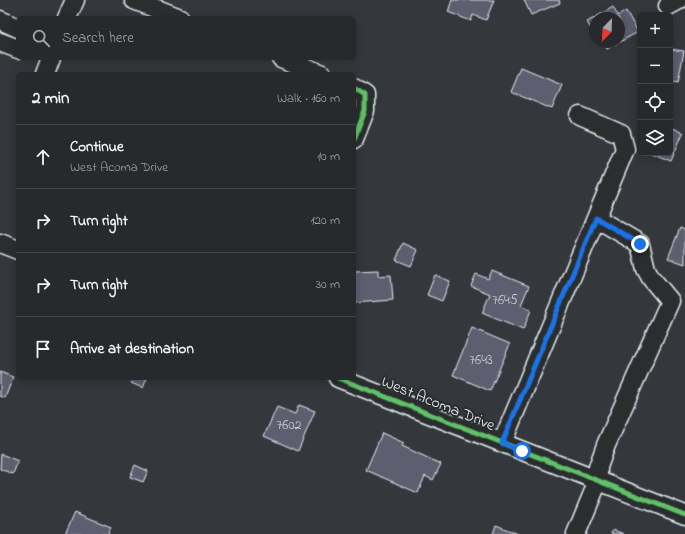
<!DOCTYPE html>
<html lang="en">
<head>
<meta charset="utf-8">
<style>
  body { margin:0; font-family:"Indie Flower",sans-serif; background:#333538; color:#f1f3f6 }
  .controls { position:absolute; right:12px; top:12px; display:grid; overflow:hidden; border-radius:6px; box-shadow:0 2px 10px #0003 }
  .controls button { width:36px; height:36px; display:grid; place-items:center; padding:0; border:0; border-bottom:1px solid #434548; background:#27292c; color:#f1f3f6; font:20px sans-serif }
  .compass { position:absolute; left:589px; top:12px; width:36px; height:36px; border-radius:50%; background:#27292c; box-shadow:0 2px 10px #0003; rotate:203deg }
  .stop { position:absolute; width:12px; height:12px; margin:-9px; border:3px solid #1a73e8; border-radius:50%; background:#fff }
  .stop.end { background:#1a73e8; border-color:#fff; box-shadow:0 1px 4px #0008 }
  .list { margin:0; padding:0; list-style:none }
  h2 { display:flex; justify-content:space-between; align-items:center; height:52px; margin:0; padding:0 16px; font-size:17px }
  h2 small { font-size:13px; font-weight:400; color:#a4a6a9 }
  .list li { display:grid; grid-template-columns:26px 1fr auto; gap:12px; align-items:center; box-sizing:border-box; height:64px; padding:0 16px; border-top:1px solid #434548 }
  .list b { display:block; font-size:15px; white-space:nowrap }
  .list p { margin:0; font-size:13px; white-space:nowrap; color:#a4a6a9 }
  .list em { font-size:13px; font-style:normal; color:#a4a6a9 }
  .icon { flex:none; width:22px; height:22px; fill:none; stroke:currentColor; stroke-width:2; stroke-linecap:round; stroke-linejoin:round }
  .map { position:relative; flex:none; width:685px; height:534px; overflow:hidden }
  .search { position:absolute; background:#27292c; box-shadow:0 2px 10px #0003; left:16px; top:16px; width:340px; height:44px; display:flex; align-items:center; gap:10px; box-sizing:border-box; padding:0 14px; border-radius:6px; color:#a4a6a9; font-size:15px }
  .panel { position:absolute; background:#27292c; box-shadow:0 2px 10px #0003; left:16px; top:72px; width:340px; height:308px; border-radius:6px }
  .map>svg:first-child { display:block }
</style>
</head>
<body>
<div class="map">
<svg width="685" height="534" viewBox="0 0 685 534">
  <rect width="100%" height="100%" fill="#34373b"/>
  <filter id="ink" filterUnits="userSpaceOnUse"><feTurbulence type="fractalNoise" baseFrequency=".025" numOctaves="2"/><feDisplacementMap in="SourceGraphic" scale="8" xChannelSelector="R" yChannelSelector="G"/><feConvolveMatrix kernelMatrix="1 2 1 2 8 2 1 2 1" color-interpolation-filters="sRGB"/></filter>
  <g filter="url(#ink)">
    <path fill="#5e5d6f" stroke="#e8f1f8" d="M452,0H494L486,20L473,15L471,21L448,12Z
      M524,0H559L560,3L531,15Z
      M613,7L618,16L626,11L638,32L607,49L603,42H619V18H595V36L587,22Z
      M670,49L684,51L678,83L670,81Z
      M521,68L562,85L552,109L511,92Z
      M670,127L683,133L671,161L651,153H670Z
      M680,228L685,230V264L668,258Z
      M403,243L418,250L411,266L396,260Z
      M378,270V276L391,275L393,300L354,303L355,271Z
      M492,271L529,286L521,305L531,310L523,330L482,313L490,294L471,286L476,274L488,279Z
      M435,275L450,281L442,301L427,295Z
      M472,328L510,344L490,391L453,375Z
      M0,372L13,377L5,398L0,396Z
      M133,378H147L143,388L131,383Z
      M299,405L315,411L298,451L264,436L277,407L295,414Z
      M382,433L404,443L402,446L441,464L433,480L425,476L418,493L366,470Z
      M1,454L18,461L13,474L0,469Z
      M135,465L148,471L143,482L130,477Z
      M75,512L111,527L108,534H65Z
      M496,525L518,534H493Z
      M613,530L624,534H611Z"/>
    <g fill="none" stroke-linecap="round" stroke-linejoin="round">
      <defs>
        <path id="minor" d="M134,0L180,18
          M668,6L679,0
          M67,18L75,0
          M0,20L18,28
          M0,42L18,49
          M281,58L322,74
          M45,74L51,58
          M354,88L365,95V111L354,139
          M0,243L18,250
          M338,378L685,515
          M502,443L625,149L621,134L580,116
          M576,534L598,481V467L606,445L670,301L651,278L646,269L640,244L596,218"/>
      </defs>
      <use href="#minor" stroke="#e8f1f8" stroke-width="21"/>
      <use href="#minor" stroke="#2a2d2e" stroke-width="18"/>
      <defs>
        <path id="cycleway" d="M354,88L365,95V111L354,139
          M338,378L685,515"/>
      </defs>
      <use href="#cycleway" stroke="#2a2d2e" stroke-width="8"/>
      <use href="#cycleway" stroke="#61c268" stroke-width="5"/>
    </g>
  </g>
  <g fill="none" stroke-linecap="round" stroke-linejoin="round" filter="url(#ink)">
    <path stroke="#1a73e8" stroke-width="5" d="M522,451L502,443L596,218L640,244"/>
  </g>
  <g text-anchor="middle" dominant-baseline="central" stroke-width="4" stroke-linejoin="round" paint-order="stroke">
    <g font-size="14" fill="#c6ccd6">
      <text x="505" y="300">7645</text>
      <text x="481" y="360">7643</text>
      <text x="289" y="425">7602</text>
    </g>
    <g font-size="16" fill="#e8f1f8" stroke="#2a2d2e">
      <text transform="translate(438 404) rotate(22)">West Acoma Drive</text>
    </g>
  </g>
</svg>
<div class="controls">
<button>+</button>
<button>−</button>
<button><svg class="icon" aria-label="locate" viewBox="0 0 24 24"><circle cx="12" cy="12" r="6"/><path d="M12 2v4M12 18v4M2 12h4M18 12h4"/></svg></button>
<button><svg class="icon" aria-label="layers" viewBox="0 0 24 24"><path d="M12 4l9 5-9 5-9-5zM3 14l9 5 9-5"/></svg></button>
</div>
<svg class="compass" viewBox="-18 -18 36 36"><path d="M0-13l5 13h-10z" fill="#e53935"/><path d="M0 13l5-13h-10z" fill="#a4a6a9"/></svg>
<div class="stop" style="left:522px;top:451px"></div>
<div class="stop end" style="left:640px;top:244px"></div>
<div class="search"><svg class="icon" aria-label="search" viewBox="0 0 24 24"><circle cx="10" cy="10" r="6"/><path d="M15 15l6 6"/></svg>Search here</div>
<section class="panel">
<h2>2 min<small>Walk · 160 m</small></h2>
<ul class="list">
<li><svg class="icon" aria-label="ahead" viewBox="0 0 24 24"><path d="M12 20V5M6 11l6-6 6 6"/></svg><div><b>Continue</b><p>West Acoma Drive</p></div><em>10 m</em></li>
<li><svg class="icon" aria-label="right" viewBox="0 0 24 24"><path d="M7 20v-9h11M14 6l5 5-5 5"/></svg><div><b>Turn right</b></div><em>120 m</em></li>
<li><svg class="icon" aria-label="right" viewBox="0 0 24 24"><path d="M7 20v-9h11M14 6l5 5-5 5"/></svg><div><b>Turn right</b></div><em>30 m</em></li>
<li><svg class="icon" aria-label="arrive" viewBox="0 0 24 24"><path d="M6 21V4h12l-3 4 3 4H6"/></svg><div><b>Arrive at destination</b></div></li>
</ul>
</section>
</div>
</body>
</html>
